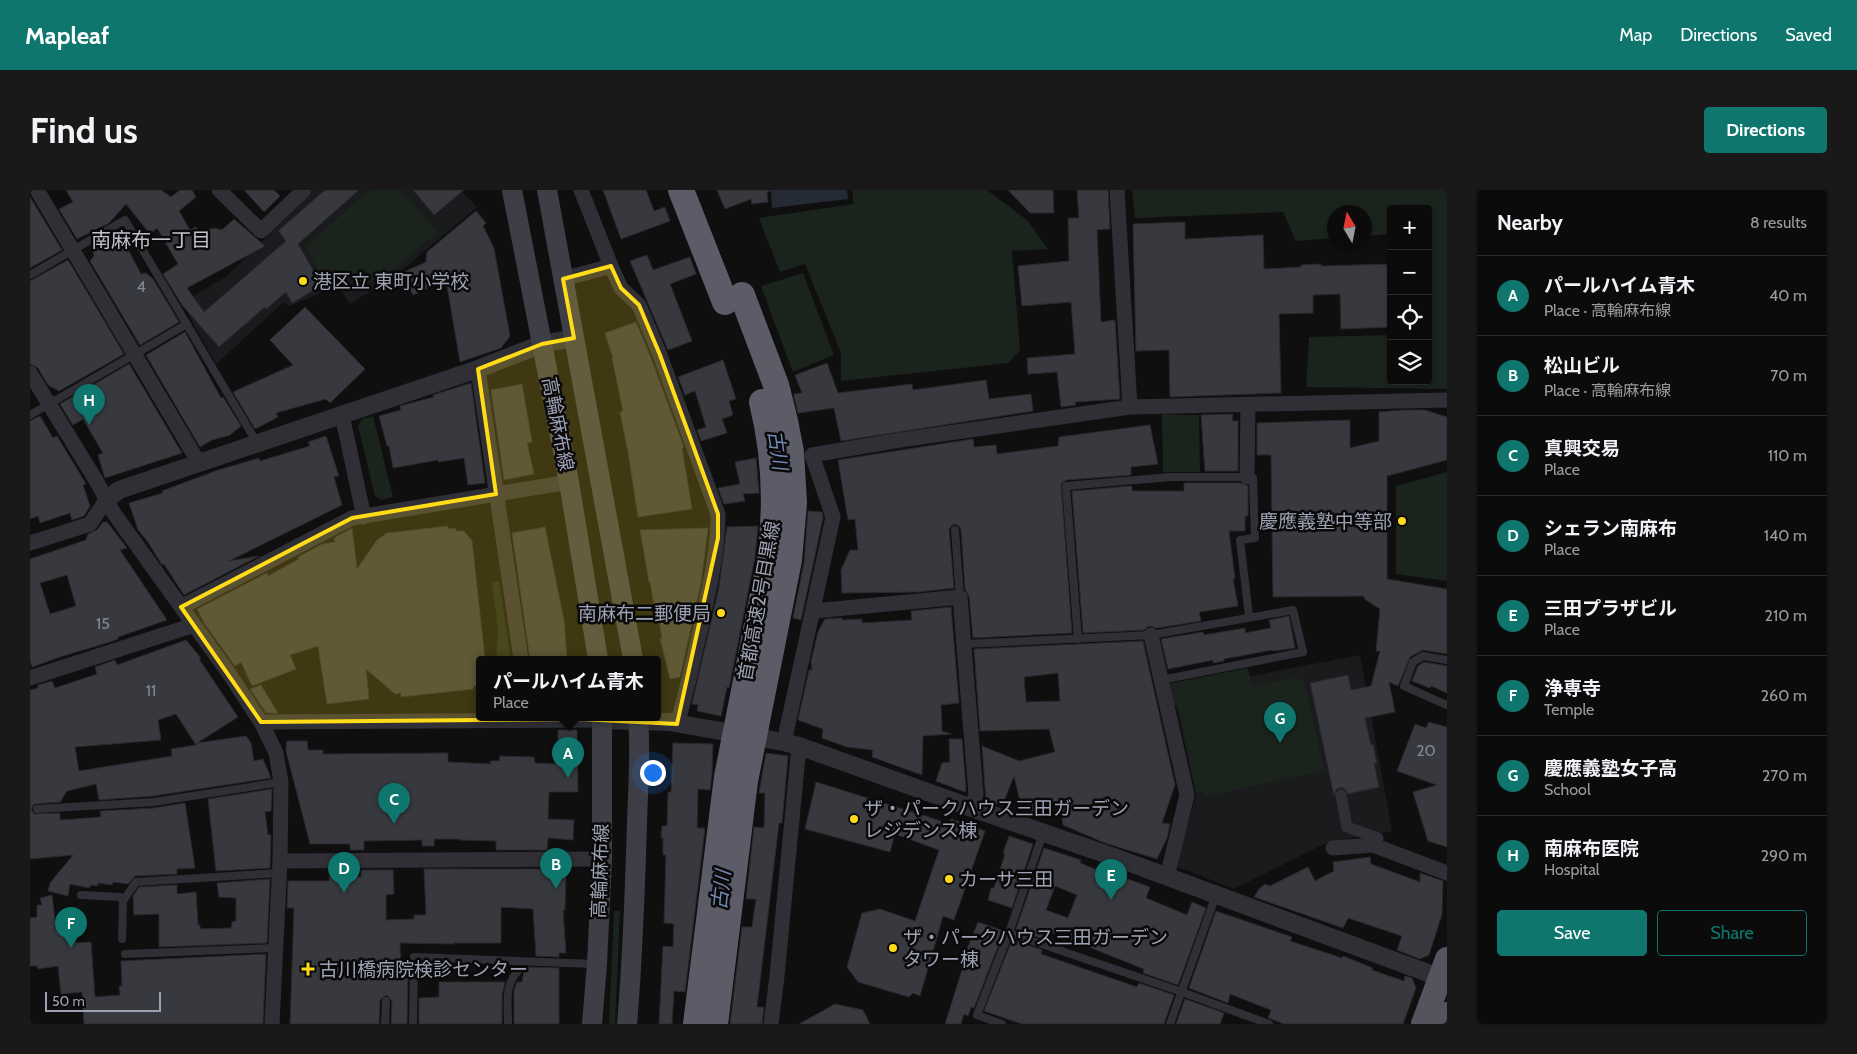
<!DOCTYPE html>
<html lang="en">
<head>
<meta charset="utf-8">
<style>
  body { margin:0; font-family:Cabin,"Noto Sans JP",sans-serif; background:#19191a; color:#f1f3f6 }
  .controls { position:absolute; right:15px; top:15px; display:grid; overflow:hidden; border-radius:5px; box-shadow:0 1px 4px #0004 }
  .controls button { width:45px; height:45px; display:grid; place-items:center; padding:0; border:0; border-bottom:1px solid #2b2b2d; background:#0b0b0c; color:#f1f3f6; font:25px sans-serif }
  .compass { position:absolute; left:1297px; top:15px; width:45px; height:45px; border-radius:50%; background:#0b0b0c; box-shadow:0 1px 4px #0004; rotate:350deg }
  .scale { position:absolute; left:15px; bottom:12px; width:116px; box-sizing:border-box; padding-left:5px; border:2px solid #9ea1b3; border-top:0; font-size:14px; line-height:18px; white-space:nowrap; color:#9ea1b3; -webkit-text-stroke:4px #0a0a0b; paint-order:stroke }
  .you { position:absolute; left:622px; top:582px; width:18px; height:18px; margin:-12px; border:4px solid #fff; border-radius:50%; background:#1a73e8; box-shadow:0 0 0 8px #1a73e833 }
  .badge { display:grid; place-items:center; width:32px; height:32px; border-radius:50%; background:#0f766e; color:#fff; font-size:16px; font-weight:700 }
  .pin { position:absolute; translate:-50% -41px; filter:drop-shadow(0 1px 2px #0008) }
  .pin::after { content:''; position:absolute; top:26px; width:18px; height:15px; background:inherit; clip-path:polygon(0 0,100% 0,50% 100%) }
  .popup { position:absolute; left:446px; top:466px; width:185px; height:65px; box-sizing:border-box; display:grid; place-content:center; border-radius:5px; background:#0b0b0c; filter:drop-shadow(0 1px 4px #0005); font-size:16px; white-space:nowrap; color:#9a9b9d }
  .popup b { font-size:19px; color:#f1f3f6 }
  .popup::after { content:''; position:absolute; left:50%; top:100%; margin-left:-10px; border:10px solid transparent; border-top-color:#0b0b0c }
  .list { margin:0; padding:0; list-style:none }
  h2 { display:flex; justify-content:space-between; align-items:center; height:65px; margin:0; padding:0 20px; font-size:21px }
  h2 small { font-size:16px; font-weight:400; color:#9a9b9d }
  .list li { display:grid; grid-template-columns:32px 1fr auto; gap:15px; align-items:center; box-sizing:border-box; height:80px; padding:0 20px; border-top:1px solid #2b2b2d }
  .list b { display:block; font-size:19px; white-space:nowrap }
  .list p { margin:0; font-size:16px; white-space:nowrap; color:#9a9b9d }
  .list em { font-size:16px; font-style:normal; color:#9a9b9d }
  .actions { display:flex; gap:10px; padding:15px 20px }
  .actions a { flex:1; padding:11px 0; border:1px solid #0f766e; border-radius:5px; text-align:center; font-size:18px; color:#0f766e }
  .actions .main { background:#0f766e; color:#fff }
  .icon { flex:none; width:28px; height:28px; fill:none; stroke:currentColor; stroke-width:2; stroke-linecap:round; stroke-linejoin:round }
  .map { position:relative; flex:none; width:1417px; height:834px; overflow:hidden; border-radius:5px }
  header { display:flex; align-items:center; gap:30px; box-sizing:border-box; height:70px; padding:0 25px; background:#0f766e; color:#fff }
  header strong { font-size:24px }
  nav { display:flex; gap:28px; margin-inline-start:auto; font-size:18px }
  .intro { display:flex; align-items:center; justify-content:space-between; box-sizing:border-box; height:120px; padding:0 30px }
  h1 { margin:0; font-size:35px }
  .button { padding:12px 22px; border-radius:5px; background:#0f766e; color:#fff; font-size:18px; font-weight:700 }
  main { display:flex; gap:30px; padding:0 30px }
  aside { flex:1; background:#0b0b0c; border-radius:5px; box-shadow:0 1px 4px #0004 }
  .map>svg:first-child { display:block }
</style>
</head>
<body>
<header>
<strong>Mapleaf</strong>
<nav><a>Map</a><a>Directions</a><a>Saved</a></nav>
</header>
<div class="intro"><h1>Find us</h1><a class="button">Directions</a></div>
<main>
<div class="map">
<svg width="1417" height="834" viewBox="0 0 1417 834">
  <rect width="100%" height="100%" fill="#0f0f10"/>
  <path fill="#1a1b1d" d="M284,0H430L447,17L365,86L320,114L308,96L259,116L254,112L186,174L152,113L198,85Z
    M1330,465L1362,641L1298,652L1204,699L1146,676L1166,605L1143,501Z"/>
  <path fill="#1b231d" d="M339,0H370L408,42L362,80L342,86L333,78L319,89L296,98L276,56Z
    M822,0H957L997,30L1018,59L982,61L990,160L978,173L811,191V163L775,74L750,82L729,28L824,14Z
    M1102,0H1417V199L1276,197L1279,147L1361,145V191H1398V19H1361V44L1335,46L1334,22H1304V48L1266,51L1253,22L1105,28Z
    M773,83L804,165L763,182L731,96Z
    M1132,224L1169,225L1170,282H1133Z
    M343,226L363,307L351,310L345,306L328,236L332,229Z
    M1417,282V391L1366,384V296Z
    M469,391L481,469H466L468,440L462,392Z
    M1218,478L1222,496L1264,488L1265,491L1274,489L1294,580L1174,607L1173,602L1166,603L1148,515L1141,517L1137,494Z
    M584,721H590L585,834H579Z"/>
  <path fill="#242b34" d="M741,0H817L818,9L742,18Z"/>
  <path fill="#38393e" stroke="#29282c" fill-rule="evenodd" d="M36,0H131L141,7L150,0H162L166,7L149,21L160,40L166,37L169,42L184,38L192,40L204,29L235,56L157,98L174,122L256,51L248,41L295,0H329L268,54L292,95L262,113L256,102L236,119L235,117L189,157L152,115L133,84L148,74L127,38L120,44L96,14L79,33L47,49L29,19L43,12Z
    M214,0H244L250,6L234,22Z
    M383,0H434L404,25Z
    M573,0H616L624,21L635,17L640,31L591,49Z
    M687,0H742L737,2L738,12L722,14L721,9L695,19Z
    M978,0H1023L1024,23H1000Z
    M1047,0H1078L1080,39L1067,40L1071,132L1085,130L1090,209L1045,212L1046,215L1031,217L1027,182L998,184L997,168L1045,164L1041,112L992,116L988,76L1039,71L1038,28H1049Z
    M0,7L32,60L0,78Z
    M446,21L456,33L453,36L464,58L480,146L471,158L430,172L416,90L383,105L372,83L396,72L397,62Z
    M1155,32V49L1233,45L1234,79L1271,77V75L1291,74V76L1361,74V137L1311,139L1310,104L1283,105V123L1249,124L1251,203L1140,207L1139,160L1106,161L1103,34Z
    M82,44L86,51L93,50L111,84L116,83L123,89L149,132L110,155L60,71L64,66L62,55Z
    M617,65L623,80L660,67L666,84L640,94L662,151L638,160L600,71Z
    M38,70L94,164L29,201L18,195L8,178L0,174V91Z
    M275,117L335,179L300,213L296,209L246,223L248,227L225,239L203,202L263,175L240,150Z
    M606,132L621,168L654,257L652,258L662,319L608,327L598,262L590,222L593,221L582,168H583L575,143Z
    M155,142L191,208L193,207L211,236L200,245L182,250L170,257L116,165Z
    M693,170L706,209L699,211L703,225L692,229L697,243L671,251L667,240L676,237L665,201L655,205L648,187Z
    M797,173L808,203L882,194L883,200L956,190L959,209L1001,204L1003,221L811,251L804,218L768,223L764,207V204L772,203L765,185Z
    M99,174L152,263L75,288L68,265L73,263L53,229L43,235L30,214Z
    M441,193L455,293L438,295L434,268L409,272L408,270L363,278L359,256H357L349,226L371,220L370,216L404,207L403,205Z
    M492,194L502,252L497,253L504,284L474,290L461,200Z
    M1373,220H1395L1417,227V270L1357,286V389L1417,399V464L1393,460L1380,467L1368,496L1359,492L1365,522L1335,528L1341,555L1343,554L1347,574L1344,573L1349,597L1318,604L1314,598H1309L1306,600L1304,606L1280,493L1318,485L1321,500L1341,496L1350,461H1346L1350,419L1336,410L1333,406L1243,407L1241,265H1227V233L1320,230V258L1349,251V222Z
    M1203,224L1202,231H1208V281H1175L1171,225Z
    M10,226L23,248L27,246L56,294L53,295L60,316L54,326L42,330L40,323L10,333L8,326L0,329V231Z
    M1120,235L1128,274L1101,277V285L1036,290L1031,294L1042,443L943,448L939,406L935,399L931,340L929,336L925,334L921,336L919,340L924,398L888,402L812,403L811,380L820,360H828L825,329L818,330L808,270L943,249L944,257L966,255L967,264L1028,256L1029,247Z
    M296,246L309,286L304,287L312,315L199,371L229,366L154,405L134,374L132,375L118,352L108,340L99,313L133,303L132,301L188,280L229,268L230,271L280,256L278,252Z
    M726,268L729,303L713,304L715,311L694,314L688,298L710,294L705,272Z
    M1154,293H1210L1218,296V326H1215V341H1199L1205,389H1203L1208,416L1169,422L1171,431L1127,438L1119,436L1114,440L1053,443L1042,301L1102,296V301H1154Z
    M778,321L792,322L793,328L771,430L763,428L774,373Z
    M73,332H77L97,358L90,360L137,430L88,447V449L80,452L33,466L2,477L0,470V369L56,350L58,344L67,340ZM37,385L46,416L20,424L10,393Z
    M418,336V339L426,338V341H434L442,351L455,469H449V496H444L443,499L371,507V503L365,504L336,479L339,509L297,514L288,456L260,465L266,479L222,496L211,472L205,476L174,433L167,419L237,383L238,386L269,369L268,367L292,354L305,352L304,348L322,338L327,379L347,350L357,343Z
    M728,336L725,367L699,498L697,497L691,526L667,521L668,515L662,514L689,397L697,337Z
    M515,337L534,430L537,469H500L482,343Z
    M678,338L671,393L650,487L640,489L630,448L632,449L627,414L624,415L620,392H619L610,340Z
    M921,417L929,513L911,515L912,541L921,544L893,546L892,585L842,567L843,560L817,557L792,548L793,539L768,530L779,480H782L781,471L788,442L795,429L812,428L813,430L832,429V433L882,430L881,421Z
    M1259,426L1265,458L1243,461L1242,460L1194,469V471L1183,473V470L1138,479L1131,449L1173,442L1174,445L1215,438V443L1241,438L1239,430Z
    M156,450L171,468L169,469L208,527L167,553L216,546L221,553L224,571L233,569L241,588L123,606L69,610L66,594L37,601L30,612L4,614L1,619L4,624L30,623V630L71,627L70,621L124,618L155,613L165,678L147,679V684L105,686L98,694L83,692L82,695L68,693V696L61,695L59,698L40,694L38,706L18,701L20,693L43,665L0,669V500L8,498V495L22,491L25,498L67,484L65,477L85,470L87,475ZM146,524L166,555L141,559L142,566L49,581L45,557L131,550L128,530Z
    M1113,451L1145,595L1132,633L1140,634L1137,648L1127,669L1075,653L1033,635L1031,616L993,624L984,586L972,616L956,610L952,556L989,571L1025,562L1019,539L950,541L944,459ZM1028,483L1030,511L996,512L994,487Z
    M1394,472L1417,476V503L1401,496L1400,498L1382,491L1388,476Z
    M231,495L248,523H236L220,499Z
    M1399,532L1417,537V657L1398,651L1383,602L1407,595L1367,581L1385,534L1396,538Z
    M528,540H547L548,602H519L518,629L544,630L543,650L518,648L517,660H466V651L429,650V649H404V656H392V650L334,651V660H320V654H280L256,561L257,551H277L278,560H293V564L418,563V572L461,574L460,571H469L470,566L504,567L505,573L528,574Z
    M919,549H932L936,598L935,602L906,591L912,573L920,572Z
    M643,553L683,554L682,583L680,600L668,599L667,638H675L674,647L655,802L644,801L642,834H629L633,756L643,757L644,734L634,733L636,665H633V648H631L632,636H637L638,602H641Z
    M736,563L758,566L752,633H749L727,817H734L732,834H700L712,737H722L726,709H716L724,637L734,638L735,603H729Z
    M786,592L892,625L891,629L893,625L919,634L921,629L955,641L924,730L913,726L890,806L883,803L879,807L828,792L817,777L832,723L850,719L885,731L909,660L865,644L860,662L775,639Z
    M242,599L241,621L235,622L238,645H241L240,678L186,681L178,609Z
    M979,646L1003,654L982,718L958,710L961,698H964L975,664L973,663Z
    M1014,658L1051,670L1050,673L1077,684L1078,682L1120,697L1116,708L1157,725L1162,712L1176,718L1148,795L1113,783L1114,779L1019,741L1016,750L986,739ZM1025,696L1047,705L1038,728L1016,720Z
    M1340,667L1341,674L1390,692V683L1413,691L1412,724L1399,765L1390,769L1367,760L1372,746L1318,728L1313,738L1224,707L1229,699L1235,694L1240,696L1278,677L1285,691L1304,681L1303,672Z
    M394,679H536L535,720H533L536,763H529V767L506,766L503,719L471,717V753H424V754L370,753L371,782H378L377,834H361L362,811L359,807L356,805L350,810L349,834H260L264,718H257L258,691H299V687H331V680H363L364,704L356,705V730L384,729V725H396Z
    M240,689L237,753L129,757V724L104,725L103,706L109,697L147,695V704L166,702L168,735H170V739L201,738L202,732L206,731V708L189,707L187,693Z
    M22,705L26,738L37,736L38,740L44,738L46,753L61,752L65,807L90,805L89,796H92L91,771L236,764L233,834H54L52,802L31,804L28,776L8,779L7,776H0V728L7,727V715H12L10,708Z
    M1186,721L1262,747L1260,751L1312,768L1313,766L1343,778L1342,780L1374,791L1375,786L1382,788L1386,798L1373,834H1254L1238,828L1241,820L1200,804L1198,813L1159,798Z
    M948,732L974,741L944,818L941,817L938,826L934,824L931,834H915L936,767H934Z
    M982,750L1012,760L1011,764L1107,797L1109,793L1144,805L1134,834H992L954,821Z
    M492,777L529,778V834H484V800L487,792H492L494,781Z
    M409,792H475L472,805V834H389V808L409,807Z
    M1155,809L1194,823L1190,834H1146Z
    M805,814L833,820L840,834H769Z"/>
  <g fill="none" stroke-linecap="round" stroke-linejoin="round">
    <path stroke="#302f36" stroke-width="8" d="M0,85L95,30L227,253
      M0,225L157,134
      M925,340L930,407
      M1048,449L1036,296L1140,287H1217L1223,288L1225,348L1210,350L1219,426
      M934,454L1121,445L1263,420L1273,462L1131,490
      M1417,470L1393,466L1383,472L1374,496L1417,515
      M7,619L124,612L251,592
      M51,705L90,707L93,711
      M979,743L1152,802L1239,834
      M92,749L93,711L106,692L249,683
      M95,764L245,758
      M355,834L356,811
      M383,834L384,767L565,774
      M478,834C478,815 474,795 488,781
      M972,834L947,825L979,743L1013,643
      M1140,834L1186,705"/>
    <path stroke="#302f36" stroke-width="11" d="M1311,605L1317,637L1348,648"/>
    <path stroke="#302f36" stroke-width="15" d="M7,0L169,273
      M189,0L231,41L274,0
      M1087,0L1100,217
      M581,76L591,98L609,115L630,165L688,324C688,363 679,399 671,437C663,470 657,502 647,534
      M533,89L581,76L551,0
      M448,179L491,469
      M0,183L67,292L83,322L198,482L231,532L246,563L251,592L250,671
      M312,225L334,327
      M1217,287L1218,215
      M0,353L60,334L76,310
      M151,417L322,328L539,292
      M784,421L930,407L946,604L942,618
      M1121,445L1157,605L1137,687
      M0,488L164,435
      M231,532L572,530
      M754,552L803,327L782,265L870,250L1100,217L1417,210
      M1303,658L1343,655L1417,683
      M242,834L250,671L572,669
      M741,834L747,786L769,556"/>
    <path stroke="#302f36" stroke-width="18" d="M76,310L89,300L448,179L512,154L544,148
      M572,530L639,532L754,552L769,556L942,618L1084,667L1417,790"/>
    <path stroke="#3d3e46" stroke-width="20" d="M482,0L539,292L568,469
      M517,0L603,469
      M562,834L567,774L572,669V527
      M597,834C603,767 605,700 607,633C608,598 611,562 608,527"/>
    <path stroke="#53545e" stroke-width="24" d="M1393,834L1417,769
      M1413,834L1417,824"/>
    <path stroke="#5b5c67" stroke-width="26" d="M651,0L695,112"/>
    <path stroke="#5b5c67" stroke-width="26" d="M666,834L697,587L740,369C747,315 745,264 732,212
      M685,834L715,591L759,370L764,313L761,262L755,231L746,195L712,105"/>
  </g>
  <path fill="#ffdb18" fill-opacity="0.2" stroke="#ffdb18" stroke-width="4" stroke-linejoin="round" d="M581,76L591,98L609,115L630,165L688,324V348L647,534L550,529L231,532L151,417L322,328L466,304L448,179L512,154L544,148L533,89Z"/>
  <g fill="#ffdb18" stroke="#0a0a0b" stroke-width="2">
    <circle cx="273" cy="91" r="5"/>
    <circle cx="1372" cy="331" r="5"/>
    <circle cx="691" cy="423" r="5"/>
    <circle cx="824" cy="629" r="5"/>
    <circle cx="919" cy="689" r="5"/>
    <circle cx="863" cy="758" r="5"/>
    <path d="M275.5 771.5h5v5h5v5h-5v5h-5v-5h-5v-5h5z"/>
  </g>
  <g text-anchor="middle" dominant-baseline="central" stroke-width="5" stroke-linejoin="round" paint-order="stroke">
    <g font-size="16" fill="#848796">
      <text x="111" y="96">4</text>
      <text x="73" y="433">15</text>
      <text x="121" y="500">11</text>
      <text x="1396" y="560">20</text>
    </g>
    <g font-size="19" fill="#9ea1b3" stroke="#0a0a0b" text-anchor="start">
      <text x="283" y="91">港区立 東町小学校</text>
      <text x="1362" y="331" text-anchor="end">慶應義塾中等部</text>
      <text x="681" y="423" text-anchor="end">南麻布二郵便局</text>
      <text x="834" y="618">ザ・パークハウス三田ガーデン<tspan x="834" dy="22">レジデンス棟</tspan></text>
      <text x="929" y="689">カーサ三田</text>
      <text x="873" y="747">ザ・パークハウス三田ガーデン<tspan x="873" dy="22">タワー棟</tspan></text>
      <text x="289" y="779">古川橋病院検診センター</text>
    </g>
    <g font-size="19" fill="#9ea1b3" stroke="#0a0a0b">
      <text transform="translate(528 234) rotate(79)">高輪麻布線</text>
      <text transform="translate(729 411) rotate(-80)">首都高速2号目黒線</text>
      <text transform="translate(570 681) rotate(-88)">高輪麻布線</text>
    </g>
    <g font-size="20" fill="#c0c1ce" stroke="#0a0a0b">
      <text x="121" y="50">南麻布一丁目</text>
    </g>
    <g font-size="20" font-style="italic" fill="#7188b2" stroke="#0a0a0b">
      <text transform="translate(748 260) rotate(82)">古川</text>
      <text transform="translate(691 700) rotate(-84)">古川</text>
    </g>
  </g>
</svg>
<div class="controls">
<button>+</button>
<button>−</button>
<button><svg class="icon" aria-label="locate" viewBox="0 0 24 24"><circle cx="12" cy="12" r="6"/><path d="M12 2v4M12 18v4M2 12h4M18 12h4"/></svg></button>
<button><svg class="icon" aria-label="layers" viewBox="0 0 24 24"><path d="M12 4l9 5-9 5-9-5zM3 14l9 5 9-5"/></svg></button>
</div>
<svg class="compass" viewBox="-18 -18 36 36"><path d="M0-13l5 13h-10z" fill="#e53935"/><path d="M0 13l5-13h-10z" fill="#9a9b9d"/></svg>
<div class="scale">50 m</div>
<div class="you"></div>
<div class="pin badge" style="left:538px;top:588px">A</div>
<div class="popup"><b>パールハイム青木</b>Place</div>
<div class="pin badge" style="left:526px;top:699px">B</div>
<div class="pin badge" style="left:364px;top:634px">C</div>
<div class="pin badge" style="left:314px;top:703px">D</div>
<div class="pin badge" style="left:1081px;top:710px">E</div>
<div class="pin badge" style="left:41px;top:758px">F</div>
<div class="pin badge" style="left:1250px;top:553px">G</div>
<div class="pin badge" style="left:59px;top:235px">H</div>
</div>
<aside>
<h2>Nearby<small>8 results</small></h2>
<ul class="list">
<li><span class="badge">A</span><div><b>パールハイム青木</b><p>Place · 高輪麻布線</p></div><em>40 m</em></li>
<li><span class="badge">B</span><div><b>松山ビル</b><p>Place · 高輪麻布線</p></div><em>70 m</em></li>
<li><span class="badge">C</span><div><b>真興交易</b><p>Place</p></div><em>110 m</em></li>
<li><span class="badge">D</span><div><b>シェラン南麻布</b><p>Place</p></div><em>140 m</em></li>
<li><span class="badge">E</span><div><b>三田プラザビル</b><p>Place</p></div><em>210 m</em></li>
<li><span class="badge">F</span><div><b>浄専寺</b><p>Temple</p></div><em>260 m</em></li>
<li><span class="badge">G</span><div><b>慶應義塾女子高</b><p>School</p></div><em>270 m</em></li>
<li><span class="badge">H</span><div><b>南麻布医院</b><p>Hospital</p></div><em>290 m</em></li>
</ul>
<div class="actions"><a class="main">Save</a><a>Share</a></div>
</aside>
</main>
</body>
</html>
